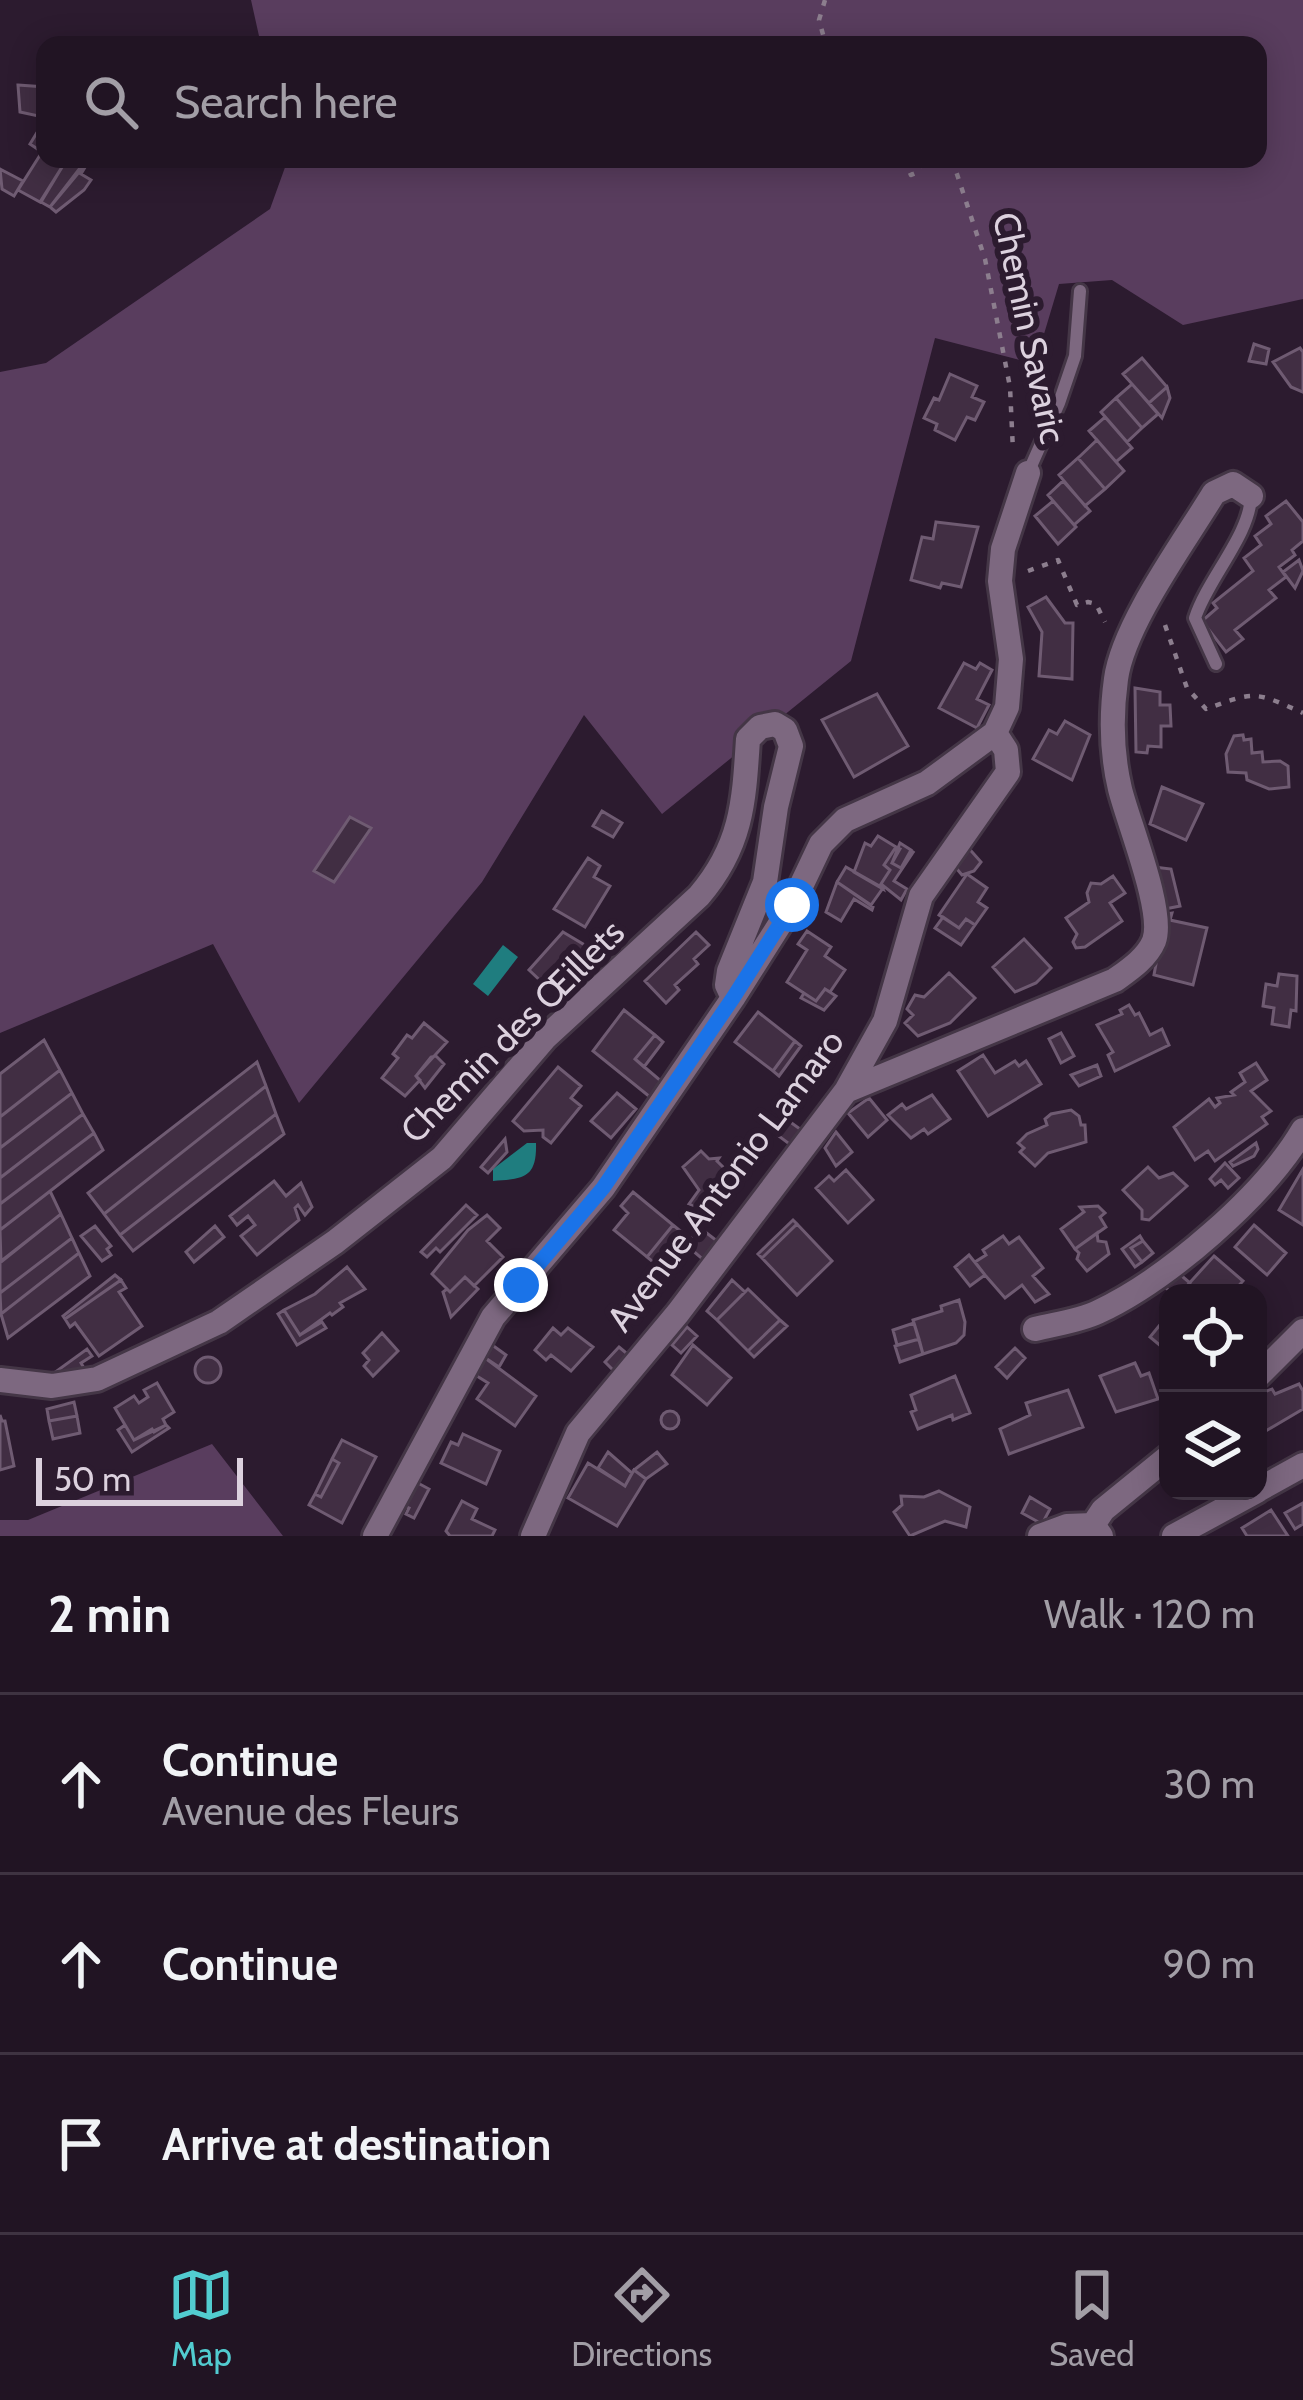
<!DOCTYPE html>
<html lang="en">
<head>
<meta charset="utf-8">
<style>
  body { margin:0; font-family:Cabin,sans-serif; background:#2d2130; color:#f1f3f6 }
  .controls { position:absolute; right:36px; bottom:36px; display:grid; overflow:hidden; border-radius:24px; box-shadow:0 6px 30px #0003 }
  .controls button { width:108px; height:108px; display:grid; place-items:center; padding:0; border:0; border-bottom:3px solid #3e3341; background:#211423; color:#f1f3f6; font:60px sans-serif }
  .scale { position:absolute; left:36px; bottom:30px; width:207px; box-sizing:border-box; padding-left:12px; border:6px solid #dcd1de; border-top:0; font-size:33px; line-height:42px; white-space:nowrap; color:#dcd1de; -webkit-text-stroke:9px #2c1b2f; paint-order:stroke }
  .stop { position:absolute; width:36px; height:36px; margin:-27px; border:9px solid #1a73e8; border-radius:50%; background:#fff }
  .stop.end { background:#1a73e8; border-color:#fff; box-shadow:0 3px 12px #0008 }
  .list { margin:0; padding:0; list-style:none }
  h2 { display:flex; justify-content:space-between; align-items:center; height:156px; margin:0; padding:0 48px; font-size:51px }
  h2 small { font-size:39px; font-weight:400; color:#a29ea6 }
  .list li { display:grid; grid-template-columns:78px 1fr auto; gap:36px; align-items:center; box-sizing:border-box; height:180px; padding:0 48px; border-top:3px solid #3e3341 }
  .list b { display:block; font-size:45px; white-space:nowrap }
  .list p { margin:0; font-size:39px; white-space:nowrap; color:#a29ea6 }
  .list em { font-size:39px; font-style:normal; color:#a29ea6 }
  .icon { flex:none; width:66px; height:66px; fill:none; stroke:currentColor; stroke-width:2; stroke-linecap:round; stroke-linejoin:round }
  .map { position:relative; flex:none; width:1303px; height:1536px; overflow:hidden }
  .search { position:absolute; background:#211423; box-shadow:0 6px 30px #0003; left:36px; right:36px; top:36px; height:132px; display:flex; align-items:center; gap:30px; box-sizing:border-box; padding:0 42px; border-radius:24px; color:#a29ea6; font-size:45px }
  .sheet { height:696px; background:#211423 }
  nav { display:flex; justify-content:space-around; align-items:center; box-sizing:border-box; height:168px; border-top:3px solid #3e3341; background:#211423; font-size:33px; color:#a29ea6 }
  nav a { display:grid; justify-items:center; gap:6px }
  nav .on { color:#52ccd0 }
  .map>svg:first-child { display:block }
</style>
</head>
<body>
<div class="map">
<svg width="1303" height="1536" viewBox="0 0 1303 1536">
  <rect width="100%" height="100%" fill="#2c1b2f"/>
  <path fill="#593d5e" d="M251,0H1303V299L1183,325L1112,280L1059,284L1035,364L935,338L851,661L662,814L584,715L482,882L299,1103L213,944L0,1033V372L46,363L270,209L288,159H1258V45H261Z
    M212,1444L283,1536H0V1520H28Z"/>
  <path fill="#1f7d7f" d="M503,945L518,957L488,996L473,984Z
    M527,1143H536C537,1178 524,1179 493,1181V1169Z"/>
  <path fill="#412e43" stroke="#6f5b72" stroke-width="3" d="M18,85L45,87L43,117L20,112Z
    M41,126L45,129V159H67L40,202L18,190L42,152L30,144Z
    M67,159H87L50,207L41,202Z
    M90,159L81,174L91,180L84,190L56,212L50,207Z
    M0,169L23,181L14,196L2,189Z
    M1254,344L1269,349L1266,364L1249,361Z
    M1300,348L1303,352V392L1291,387L1273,362Z
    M1142,358L1167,387L1149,403L1123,374Z
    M950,374L977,386L972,397L984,402L975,420L967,417L955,440L935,430L937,424L924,418L934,398L939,400Z
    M1132,384L1158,414L1142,428L1116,398Z
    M1167,387L1170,398L1162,418L1149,403Z
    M1116,398L1142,428L1127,442L1101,412Z
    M1105,417L1132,448L1116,462L1089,431Z
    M1097,440L1124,471L1105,489L1078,458Z
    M1078,458L1105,489L1085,506L1059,475Z
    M1063,481L1090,511L1074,525L1048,495Z
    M1053,501L1076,527L1058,544L1035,516Z
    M1286,501L1303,522V541L1292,550L1295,555L1279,567L1286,577L1269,590L1276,598L1235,630L1243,639L1226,652L1202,621L1217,608L1213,603L1253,571L1244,558L1261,545L1255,536L1271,524L1266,516Z
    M936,522L978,527L961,587L942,583L940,588L911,580L922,537L933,539Z
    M1299,560L1303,571L1295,588L1283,572Z
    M1046,597L1065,623H1073L1072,679L1039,676L1042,632L1028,607Z
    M964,663L976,669L980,663L992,670L977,699L989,705L977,728L939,708Z
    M1135,688L1160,692V705H1170L1171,726H1161V747L1148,746L1147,753L1136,752Z
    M877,694L908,746L854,777L822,720Z
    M1065,721L1090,735L1072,780L1033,759L1049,730L1057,734Z
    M1243,735L1244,740L1251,739L1252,753L1262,752L1263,762L1280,761L1288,766L1289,787L1269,789L1247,780L1246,773L1228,772L1226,754L1234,736Z
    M1162,787L1203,804L1186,840L1150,824Z
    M602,811L622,823L613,837L593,826Z
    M350,817L371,828L334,882L314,871Z
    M878,836L896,847L884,865L890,870L881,884L883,889L854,872L865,843L871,846Z
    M900,843L911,850L901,868L892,863Z
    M965,844L981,862L974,871L962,875L951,862Z
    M896,847L900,849L892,863L901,868L914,851L894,881L907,889L901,900L881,884L890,870L884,865Z
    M588,858L600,866L594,877L610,886L585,927L554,909Z
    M1146,866L1171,869L1180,906L1160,910Z
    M846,867L883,888L871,905L837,882Z
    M967,874L987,888L978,902L987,908L975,925L966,919L959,928L939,915Z
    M1113,876L1125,893L1110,903L1122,921L1085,947L1076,948L1073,942L1077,934L1066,918L1089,902L1087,893L1091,883L1101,884Z
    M837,882L873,907L872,910L854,899L841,921L826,912Z
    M1172,913L1170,920L1207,928L1193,985L1154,975L1165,914Z
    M943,917L959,928L966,919L975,925L961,945L935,928Z
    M807,931L831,947L825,956L845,970L830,992L825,989L816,1001L787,982L807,950L798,944Z
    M563,932L593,950L581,965L569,956L544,984L529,970Z
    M696,932L709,945L694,959L698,964L675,985L679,990L666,1003L645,981Z
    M1024,939L1051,968L1036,983L1015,992L993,967Z
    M949,973L975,998L950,1023L918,1036L905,1023L913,1015L907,1009L915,995L924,997Z
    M1279,974L1297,976L1296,1011L1291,1010L1289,1027L1272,1024L1274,1008L1263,1006L1266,984L1277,986Z
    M825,989L836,996L824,1010L801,998L804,993L816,1001Z
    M1129,1005L1135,1015L1139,1013L1150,1035L1162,1029L1169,1045L1115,1071L1108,1055L1113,1052L1097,1025L1122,1014L1120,1010Z
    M624,1010L655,1035L635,1059L661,1081L650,1097L593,1051Z
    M758,1012L795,1041L773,1071L735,1042Z
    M424,1023L447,1042L416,1076L420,1080L405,1096L382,1078L398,1058L393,1054L407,1035L412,1038Z
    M1061,1033L1074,1056L1061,1063L1049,1039Z
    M655,1035L663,1042L644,1067L635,1059Z
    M44,1040L60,1070L0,1117V1074Z
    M795,1041L801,1046L779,1076L773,1071Z
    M983,1055L995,1073L1015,1061L1019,1066L1026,1061L1041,1084L988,1116L958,1071Z
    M436,1056L444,1064L425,1088L416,1076L431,1057Z
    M257,1062L266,1086L104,1214L88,1193Z
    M1256,1063L1267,1080L1251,1091L1271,1111L1262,1117L1267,1124L1215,1161L1208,1151L1195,1160L1174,1127L1209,1099L1215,1107L1220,1103L1217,1098L1234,1095L1231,1092L1245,1082L1240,1073Z
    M1097,1065L1101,1076L1079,1086L1071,1075Z
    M558,1067L581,1086L571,1098L581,1106L551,1143L543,1137V1130L524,1131L513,1121Z
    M60,1070L72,1093L0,1148V1117Z
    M266,1086L276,1114L120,1235L104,1214Z
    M72,1093L83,1114L0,1178V1148Z
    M617,1093L636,1109L611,1138L591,1121Z
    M932,1095L950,1119L928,1134L924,1129L911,1138L888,1115L902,1104L906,1109Z
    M869,1098L887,1120L868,1137L848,1113Z
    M1071,1110L1079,1116L1081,1125H1085L1086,1142L1048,1153L1035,1166L1020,1152L1024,1148L1018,1143L1027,1134L1047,1125L1045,1119L1051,1114Z
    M83,1114L94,1133L0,1204V1178Z
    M276,1114L284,1134L133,1251L120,1235Z
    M786,1119L807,1134L796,1149L776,1134Z
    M836,1132L852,1152L836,1166L825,1148Z
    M94,1133L103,1150L0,1230V1204Z
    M505,1139L507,1152L488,1173L481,1167Z
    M1256,1143L1258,1149L1254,1156L1233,1166L1230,1162Z
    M701,1151L709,1159L719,1158L717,1161L726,1170L710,1185L716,1192L707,1204L695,1207L689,1204L699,1190L683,1167Z
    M1225,1163L1239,1178L1228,1188L1221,1180L1215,1185L1210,1179Z
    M1148,1167L1159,1178L1173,1173L1187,1186L1149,1220L1142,1219V1210L1123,1190Z
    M1303,1169V1225L1279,1210Z
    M846,1170L873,1200L848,1223L816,1188L829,1176L834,1181Z
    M274,1181L286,1196L301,1183L312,1207L305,1215L298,1205L295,1208L299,1220L257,1255L241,1236L255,1225L248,1216L237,1225L230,1216Z
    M50,1191L61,1214L1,1262L0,1230Z
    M633,1192L673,1225L647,1257L614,1230L628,1213L621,1206Z
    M466,1205L477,1215L440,1252L436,1248L427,1257L421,1252Z
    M1098,1206L1105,1213L1100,1217L1106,1227L1075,1249L1061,1229L1084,1212L1080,1207Z
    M61,1214L72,1238L0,1293V1262Z
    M487,1215L500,1228L487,1241L503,1257L474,1286L465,1277L450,1292L432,1274L468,1230Z
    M793,1220L797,1224L762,1258L758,1254Z
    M797,1224L832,1261L797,1295L762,1258Z
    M673,1225L684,1234L658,1266L647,1257Z
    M1254,1225L1286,1253L1267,1275L1235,1247Z
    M95,1226L111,1246L107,1249L111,1255L102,1261L81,1236Z
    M215,1226L224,1237L194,1262L186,1252Z
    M700,1228L721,1244L706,1262L686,1245Z
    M1097,1233L1098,1241L1106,1242L1109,1254L1087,1271L1077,1259L1079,1253L1075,1249Z
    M1003,1236L1009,1244L1019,1237L1043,1268L1033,1276L1049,1294L1035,1302L1022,1285L1005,1298L985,1275L975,1262L986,1255L983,1250Z
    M1140,1236L1143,1241L1131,1248L1142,1262L1135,1267L1122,1249Z
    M72,1238L79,1253L1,1314L0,1293Z
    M1143,1241L1153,1253L1142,1262L1131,1248Z
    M79,1253L90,1276L8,1338L1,1314Z
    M969,1255L985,1275L970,1286L955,1267Z
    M1214,1256L1243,1281L1232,1293H1189L1184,1289Z
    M347,1267L365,1289L340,1303L343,1307L332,1315L330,1313L300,1335L284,1310L315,1294Z
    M1176,1271L1190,1283L1181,1293H1172L1160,1283Z
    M115,1275L121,1280L65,1319L63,1316Z
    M465,1277L478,1289L451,1317L443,1292L447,1289L450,1292Z
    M121,1280L126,1288L119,1292L142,1326L99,1356L75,1323L70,1327L65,1319Z
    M732,1280L745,1292L717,1320L707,1311Z
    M748,1289L780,1320L748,1351L717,1320Z
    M959,1300L965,1322L964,1335L956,1343L923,1354L913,1320L942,1311L941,1306Z
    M284,1310L300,1335L322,1322L326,1328L297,1345L278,1314Z
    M1168,1315V1352L1150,1337Z
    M780,1320L787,1326L754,1357L748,1351Z
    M914,1323L919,1339L897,1345L893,1330Z
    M687,1327L697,1336L681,1353L672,1345Z
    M553,1328L561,1335L568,1328L593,1347L571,1371L551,1355L546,1360L535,1350Z
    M382,1333L398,1351L373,1376L364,1366L369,1360L363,1353Z
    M919,1339L923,1354L900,1362L895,1346Z
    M488,1342L506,1355L499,1367L481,1355Z
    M693,1345L731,1378L707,1405L672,1375Z
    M619,1347L631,1357L616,1373L605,1362Z
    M1015,1348L1025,1358L1007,1378L996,1367Z
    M87,1349L92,1356L81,1363L88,1375L47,1378Z
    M481,1355L536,1396L515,1426L477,1399L488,1383L472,1373Z
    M195 1370a13 13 0 1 1 26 0a13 13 0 1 1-26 0Z
    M1135,1363L1141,1376L1149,1373L1158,1399L1116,1412L1100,1376Z
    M955,1376L970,1413L953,1420L952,1415L918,1429L911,1412L916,1410L911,1395Z
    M157,1383L174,1412L163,1419L166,1425L134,1440L115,1408L134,1396L139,1403L148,1397L144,1390Z
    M1299,1384L1303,1391V1409L1264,1432L1258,1422V1405L1265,1401L1264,1392L1272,1389L1275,1394Z
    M1068,1390L1083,1427L1009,1454L1000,1429L1030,1415L1026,1403Z
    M74,1402L77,1416L49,1421L47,1409Z
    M661 1420a9 9 0 1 1 18 0a9 9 0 1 1-18 0Z
    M0,1415L2,1421H5L14,1466L0,1470Z
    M77,1416L80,1433L53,1439L49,1421Z
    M125,1425L134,1440L152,1429L154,1432L166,1425L169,1428L132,1452L118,1430Z
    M463,1434L500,1451L486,1484L441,1463L451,1442L458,1445Z
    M342,1440L376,1457L342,1523L309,1505L315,1494L321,1497L339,1463L332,1459Z
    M608,1452L632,1473L625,1486L598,1468Z
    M657,1452L667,1464L646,1479L634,1470Z
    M332,1459L339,1463L321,1497L315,1494Z
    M588,1463L625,1486L634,1470L646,1479L617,1526L568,1498Z
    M416,1482L429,1489L414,1518L406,1514L409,1508L404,1506Z
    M939,1491L970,1507L966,1527L945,1521L910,1536L894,1512L902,1505L901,1496L924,1497Z
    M1030,1497L1050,1509L1042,1524L1022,1513Z
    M462,1501L477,1509L472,1519L495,1530L492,1536H450L446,1531Z
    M1303,1503V1524L1295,1529L1285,1513Z
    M1271,1510L1288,1536H1247L1242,1528Z"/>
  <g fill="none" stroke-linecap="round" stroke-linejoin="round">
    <defs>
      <path id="service" d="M1028,473L1059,403L1075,356L1080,291
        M1216,664L1195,618C1208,578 1250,535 1251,496"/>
      <path id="minor" d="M846,1091L1115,980C1129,970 1147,958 1154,941C1165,912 1128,822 1120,789C1112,755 1111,715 1116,679C1123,625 1185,541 1214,493L1233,484L1251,496
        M1035,1329C1055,1324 1079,1321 1098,1312C1167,1280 1265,1195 1303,1130
        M1258,1376L1303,1331
        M0,1380L52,1386L97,1379L219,1322L335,1242L442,1158L545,1038L699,896C742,846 744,802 748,739L760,727L775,724L785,730L791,746L776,807L765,882L729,971L727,985L733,998
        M1258,1490L1303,1465
        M375,1536L493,1317L603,1188L733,998L792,905L821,844L845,820L927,783L995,733L1007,707L1011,659L1000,581L1003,549L1028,473
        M533,1536L578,1433L678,1313L846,1091L885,1021L921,896L1008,772L1006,750L995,733
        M1040,1536L1067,1526L1093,1525
        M1101,1536L1093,1525L1103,1510L1168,1457
        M1174,1536L1257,1491"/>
    </defs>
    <use href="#service" stroke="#443646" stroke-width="18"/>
    <use href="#minor" stroke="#443646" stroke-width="30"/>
    <path stroke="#8c7e8e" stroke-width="4.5" stroke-dasharray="6 9" stroke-linecap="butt" d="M825,0L819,20L826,45
      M904,159L911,175L918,172L923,159
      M952,159L985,259L1010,387L1013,451
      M1028,571L1058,560L1077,605L1088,602L1096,604L1105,622
      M1165,625L1187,688L1206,709C1256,691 1254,691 1303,713"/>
    <use href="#service" stroke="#7d6880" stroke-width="12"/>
    <use href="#minor" stroke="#7d6880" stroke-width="24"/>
  </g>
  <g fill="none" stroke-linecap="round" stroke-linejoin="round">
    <path stroke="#1a73e8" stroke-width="15" d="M521,1285L603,1188L733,998L792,905"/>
  </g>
  <g text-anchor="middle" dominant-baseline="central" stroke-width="12" stroke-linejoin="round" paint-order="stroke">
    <g font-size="36" fill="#dcd1de" stroke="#2c1b2f">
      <text transform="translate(1030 328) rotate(78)">Chemin Savaric</text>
      <text transform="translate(512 1031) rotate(-45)">Chemin des Œillets</text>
      <text transform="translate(725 1180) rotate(-53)">Avenue Antonio Lamaro</text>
    </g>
  </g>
</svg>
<div class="controls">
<button><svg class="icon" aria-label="locate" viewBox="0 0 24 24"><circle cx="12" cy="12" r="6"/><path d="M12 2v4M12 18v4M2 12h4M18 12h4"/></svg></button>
<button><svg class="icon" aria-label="layers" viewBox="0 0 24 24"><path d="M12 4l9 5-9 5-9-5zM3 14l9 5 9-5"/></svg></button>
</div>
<div class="scale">50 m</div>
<div class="stop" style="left:792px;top:905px"></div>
<div class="stop end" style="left:521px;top:1285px"></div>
<div class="search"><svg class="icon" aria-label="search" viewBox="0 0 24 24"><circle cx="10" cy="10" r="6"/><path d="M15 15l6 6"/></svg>Search here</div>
</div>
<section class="sheet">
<h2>2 min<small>Walk · 120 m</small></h2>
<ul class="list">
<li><svg class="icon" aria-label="ahead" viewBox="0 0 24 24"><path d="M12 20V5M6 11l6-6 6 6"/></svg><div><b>Continue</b><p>Avenue des Fleurs</p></div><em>30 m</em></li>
<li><svg class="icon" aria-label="ahead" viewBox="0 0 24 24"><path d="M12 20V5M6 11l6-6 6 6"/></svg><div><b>Continue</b></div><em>90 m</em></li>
<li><svg class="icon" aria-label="arrive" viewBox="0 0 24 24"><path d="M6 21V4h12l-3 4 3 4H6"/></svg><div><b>Arrive at destination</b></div></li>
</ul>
</section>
<nav>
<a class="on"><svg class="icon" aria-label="map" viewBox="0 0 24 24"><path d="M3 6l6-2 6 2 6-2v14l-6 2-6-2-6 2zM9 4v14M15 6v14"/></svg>Map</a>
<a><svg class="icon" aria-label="directions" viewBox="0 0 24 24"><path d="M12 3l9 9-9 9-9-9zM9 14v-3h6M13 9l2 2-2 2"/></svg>Directions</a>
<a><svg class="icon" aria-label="saved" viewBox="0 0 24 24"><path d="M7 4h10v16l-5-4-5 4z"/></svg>Saved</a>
</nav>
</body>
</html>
